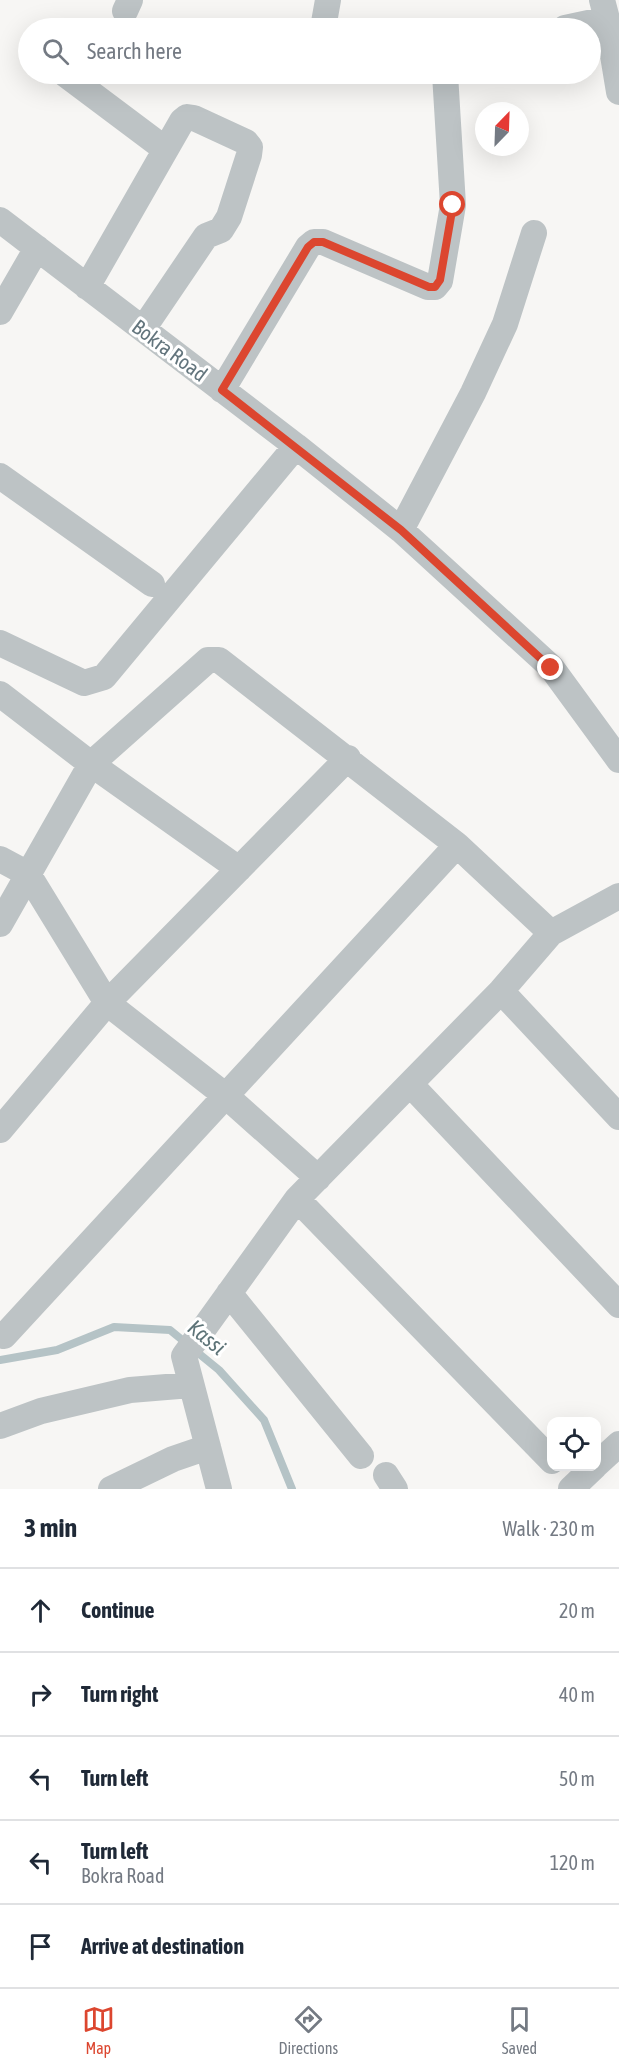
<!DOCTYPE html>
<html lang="en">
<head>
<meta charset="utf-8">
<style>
  body { margin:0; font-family:"Asap Condensed",sans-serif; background:#f6f6f7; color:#1f2937 }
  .controls { position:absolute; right:18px; bottom:18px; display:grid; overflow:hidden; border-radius:12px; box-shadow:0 6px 24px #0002 }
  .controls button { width:54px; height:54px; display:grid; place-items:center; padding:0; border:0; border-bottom:2px solid #e0e1e3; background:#fff; color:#1f2937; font:30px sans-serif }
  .compass { position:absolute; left:475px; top:102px; width:54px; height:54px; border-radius:50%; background:#fff; box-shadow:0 6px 24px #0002; rotate:23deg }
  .stop { position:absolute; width:18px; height:18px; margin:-14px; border:4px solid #dc462f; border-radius:50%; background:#fff }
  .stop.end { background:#dc462f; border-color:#fff; box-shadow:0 2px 6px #0008 }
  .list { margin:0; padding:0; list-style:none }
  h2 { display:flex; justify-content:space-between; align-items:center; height:78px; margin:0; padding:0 24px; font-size:26px }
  h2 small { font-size:20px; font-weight:400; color:#747a83 }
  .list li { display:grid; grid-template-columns:39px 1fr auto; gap:18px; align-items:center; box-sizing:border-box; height:84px; padding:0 24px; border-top:2px solid #e0e1e3 }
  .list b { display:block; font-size:22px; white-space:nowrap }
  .list p { margin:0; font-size:20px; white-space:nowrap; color:#747a83 }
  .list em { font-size:20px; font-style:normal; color:#747a83 }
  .icon { flex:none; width:33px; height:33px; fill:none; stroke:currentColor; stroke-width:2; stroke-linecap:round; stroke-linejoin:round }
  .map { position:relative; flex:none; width:619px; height:1489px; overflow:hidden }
  .search { position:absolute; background:#fff; box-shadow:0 6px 24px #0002; left:18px; right:18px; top:18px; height:66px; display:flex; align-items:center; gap:15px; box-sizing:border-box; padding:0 21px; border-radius:33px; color:#747a83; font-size:22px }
  .sheet { height:498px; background:#fff }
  nav { display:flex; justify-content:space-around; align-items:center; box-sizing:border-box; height:84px; border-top:2px solid #e0e1e3; background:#fff; font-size:16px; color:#747a83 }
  nav a { display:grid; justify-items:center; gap:3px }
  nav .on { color:#dc462f }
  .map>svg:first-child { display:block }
</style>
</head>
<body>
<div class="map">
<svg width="619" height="1489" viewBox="0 0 619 1489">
  <rect width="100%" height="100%" fill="#f7f6f4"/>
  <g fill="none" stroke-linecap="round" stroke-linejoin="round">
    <path stroke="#b5c3c6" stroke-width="8" d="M0,1360L57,1350L114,1327L170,1330L219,1370L264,1420L292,1489"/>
    <path stroke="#bdc3c5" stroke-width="26" d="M602,0L607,19L619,92
      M125,11L130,0
      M323,28L328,0
      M565,28L607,19
      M65,74L165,149
      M0,220L296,446L401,530L551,667L619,760
      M87,287L182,121L187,117L194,118L246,142L250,147L249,155L229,217L221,230L206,236L143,329
      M0,312L37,248
      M222,390L308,247L314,242H323L428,287H435L440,281L453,205L445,74
      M0,476L152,584
      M401,530L473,393L505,324L534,233
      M0,643L84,683L104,677L296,446
      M0,694L91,764L239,869
      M0,859L28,874L107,1003L226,1096L318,1178
      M0,924L91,764L208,660H219L457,845L551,933
      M501,991L619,1117
      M410,1084L619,1305
      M0,1130L107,1003L348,758
      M297,1199L552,1461
      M229,1293L361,1456
      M4,1336L457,845
      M0,1426L41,1411L130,1390L191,1385
      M596,1465L619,1444
      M386,1475L395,1489
      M111,1489L173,1459L208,1447
      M219,1489L184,1356L297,1199L501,991L551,933L619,896
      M571,1489L595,1466"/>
  </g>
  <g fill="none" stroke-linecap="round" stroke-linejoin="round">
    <path stroke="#dc462f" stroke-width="8" d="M453,205L440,280L435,287H429L323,242H314L308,247L222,390L401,530L551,668"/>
  </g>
  <g text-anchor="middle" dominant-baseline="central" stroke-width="6" stroke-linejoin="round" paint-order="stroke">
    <g font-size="21" fill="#63757d" stroke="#fff">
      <text transform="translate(170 350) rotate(37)">Bokra Road</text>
    </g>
    <g font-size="22" font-style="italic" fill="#5e7478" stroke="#fff">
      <text transform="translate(207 1337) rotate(39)">Kassi</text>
    </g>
  </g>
</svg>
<div class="controls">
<button><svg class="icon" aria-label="locate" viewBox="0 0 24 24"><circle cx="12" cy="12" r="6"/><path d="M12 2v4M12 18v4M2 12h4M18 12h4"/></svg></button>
</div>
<svg class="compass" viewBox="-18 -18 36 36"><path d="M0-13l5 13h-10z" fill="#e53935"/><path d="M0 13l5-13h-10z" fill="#747a83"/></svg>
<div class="stop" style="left:453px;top:205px"></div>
<div class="stop end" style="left:551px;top:668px"></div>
<div class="search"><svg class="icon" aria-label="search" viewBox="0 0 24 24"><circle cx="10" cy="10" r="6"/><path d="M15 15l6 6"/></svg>Search here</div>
</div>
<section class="sheet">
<h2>3 min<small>Walk · 230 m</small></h2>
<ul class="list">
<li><svg class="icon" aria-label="ahead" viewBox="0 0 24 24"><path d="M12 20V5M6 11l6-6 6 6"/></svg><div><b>Continue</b></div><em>20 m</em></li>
<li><svg class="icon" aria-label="right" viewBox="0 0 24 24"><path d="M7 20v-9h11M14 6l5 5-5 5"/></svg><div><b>Turn right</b></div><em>40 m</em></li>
<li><svg class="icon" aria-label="left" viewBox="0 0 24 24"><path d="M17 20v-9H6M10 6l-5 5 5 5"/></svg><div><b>Turn left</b></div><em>50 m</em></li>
<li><svg class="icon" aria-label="left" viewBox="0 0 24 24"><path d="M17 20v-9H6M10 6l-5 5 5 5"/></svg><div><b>Turn left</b><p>Bokra Road</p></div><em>120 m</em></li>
<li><svg class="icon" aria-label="arrive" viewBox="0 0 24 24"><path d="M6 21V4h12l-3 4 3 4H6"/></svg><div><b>Arrive at destination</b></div></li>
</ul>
</section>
<nav>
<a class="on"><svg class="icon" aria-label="map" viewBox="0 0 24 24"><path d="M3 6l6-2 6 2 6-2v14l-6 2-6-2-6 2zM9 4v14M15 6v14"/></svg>Map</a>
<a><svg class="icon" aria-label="directions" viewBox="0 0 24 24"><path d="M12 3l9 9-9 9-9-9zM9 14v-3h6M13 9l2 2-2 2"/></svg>Directions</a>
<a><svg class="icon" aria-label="saved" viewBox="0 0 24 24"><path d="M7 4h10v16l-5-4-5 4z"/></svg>Saved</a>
</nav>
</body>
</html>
